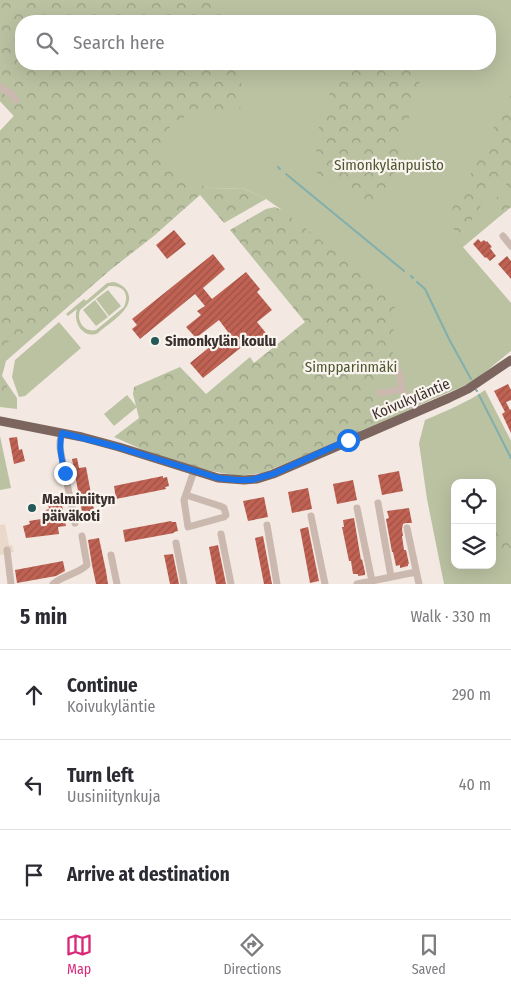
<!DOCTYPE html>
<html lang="en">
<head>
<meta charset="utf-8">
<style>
  body { margin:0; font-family:"Fira Sans Condensed",sans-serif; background:#f7f7f7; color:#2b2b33 }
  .controls { position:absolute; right:15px; bottom:15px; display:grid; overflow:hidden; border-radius:10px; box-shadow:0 5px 20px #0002 }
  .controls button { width:45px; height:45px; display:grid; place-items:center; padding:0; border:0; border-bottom:1px solid #e1e1e2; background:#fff; color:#2b2b33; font:25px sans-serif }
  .stop { position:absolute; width:15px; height:15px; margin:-11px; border:4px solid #1a73e8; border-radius:50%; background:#fff }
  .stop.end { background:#1a73e8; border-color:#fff; box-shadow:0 1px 5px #0008 }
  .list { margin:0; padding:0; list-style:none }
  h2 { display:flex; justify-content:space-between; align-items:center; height:65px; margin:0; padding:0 20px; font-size:21px }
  h2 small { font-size:16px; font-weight:400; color:#7c7c81 }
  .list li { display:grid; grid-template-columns:32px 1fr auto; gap:15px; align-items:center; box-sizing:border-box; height:90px; padding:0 20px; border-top:1px solid #e1e1e2 }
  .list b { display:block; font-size:19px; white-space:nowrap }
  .list p { margin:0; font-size:16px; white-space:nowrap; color:#7c7c81 }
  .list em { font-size:16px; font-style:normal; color:#7c7c81 }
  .icon { flex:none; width:28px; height:28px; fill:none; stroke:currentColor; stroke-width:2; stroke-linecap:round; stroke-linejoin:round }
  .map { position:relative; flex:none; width:511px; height:584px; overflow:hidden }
  .search { position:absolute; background:#fff; box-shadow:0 5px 20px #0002; left:15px; right:15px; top:15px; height:55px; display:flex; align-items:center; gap:12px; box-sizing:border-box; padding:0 18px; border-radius:20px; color:#7c7c81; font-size:19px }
  .sheet { height:335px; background:#fff }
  nav { display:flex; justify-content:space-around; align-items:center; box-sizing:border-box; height:70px; border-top:1px solid #e1e1e2; background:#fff; font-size:14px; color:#7c7c81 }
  nav a { display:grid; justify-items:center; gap:2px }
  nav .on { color:#db2777 }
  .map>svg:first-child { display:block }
</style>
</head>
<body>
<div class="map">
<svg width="511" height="584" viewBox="0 0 511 584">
  <defs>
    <pattern id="forest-crowns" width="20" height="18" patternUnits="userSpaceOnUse" patternTransform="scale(1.25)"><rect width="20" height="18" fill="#bac2a2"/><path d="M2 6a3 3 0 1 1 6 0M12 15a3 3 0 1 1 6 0" fill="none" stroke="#989e84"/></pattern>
    <pattern id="building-hatch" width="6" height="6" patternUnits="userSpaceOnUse" patternTransform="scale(1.25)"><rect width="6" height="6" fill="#c06253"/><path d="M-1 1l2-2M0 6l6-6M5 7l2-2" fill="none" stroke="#9d5145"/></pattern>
  </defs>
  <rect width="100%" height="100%" fill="#f3e9e2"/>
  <path fill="#bac2a2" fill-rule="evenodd" d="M0,0H511V207L463,247L511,303V351L473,382L431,400L371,428L258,360L306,322L282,210L266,199L242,188L212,189L181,179L156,234L110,270L6,361L2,376L17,398V409L0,407V131L14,116L0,101ZM21,21H490V64H21Z
    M114,282C120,284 124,286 127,291C137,308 109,323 98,333C84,340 72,322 77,309L68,316L66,314L84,299L86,301L107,283ZM109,286C123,285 130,293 124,307L96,330C84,333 76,321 80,310Z
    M108,290L121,306L109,316L96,299Z
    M95,300L108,317L96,326L83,310Z
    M59,322L81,348L25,396L19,397L12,377L15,360Z
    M485,390L511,441V584H444L427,499L419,443L425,420C446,411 466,403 485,390ZM455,483H492V565H455Z
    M127,395L137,407L114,426L104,414Z
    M0,436L11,488L0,490Z"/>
  <path fill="url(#forest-crowns)" d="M0,0H215L224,21H21V64H240L242,68L240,113L229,114L193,113L171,124L159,154L181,178L212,189L242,188L266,199L224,223L200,195L156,234L110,270L80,296L50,313L23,333L8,342L0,353V131L14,116L0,101Z
    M339,64H411L423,70L398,154L390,194L362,203L317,173L316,137Z
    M511,95V168L483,202L463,234L451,228L453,204L491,140L496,119Z
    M511,177V207L500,216L492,205Z
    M275,207L282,210L366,276L395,301L392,367L385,369V383L383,385L375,386L374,390L378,405L371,428L262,473L238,476L195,468L141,449L114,437L139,418L133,394L134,387L180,367L206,394L250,357L254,363L305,322L230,230L266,209Z
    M0,355L2,376L11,396V400L4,404L0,401Z
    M492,516L501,529L511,548V562L492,540Z"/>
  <path fill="#ead9ca" d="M5,524L9,545H12L14,552L0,555V525Z"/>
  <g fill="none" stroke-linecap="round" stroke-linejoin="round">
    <path stroke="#82afac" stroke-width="2" d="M278,167L280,169
      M286,174L404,271
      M411,276L413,278
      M417,282L425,289L449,339L471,379
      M476,390L477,391
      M479,395L511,458"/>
  </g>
  <path fill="url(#building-hatch)" d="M174,230L186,244L167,259L156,245Z
    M478,239L481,242L484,240L486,242L487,241L492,247L490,248L496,256L490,261L486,257L485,258L473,244Z
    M213,254L225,269L203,288L212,299L246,272L260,289L257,292L272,310L257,322L270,338L259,346L253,338L203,378L190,363L228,332L219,320L196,338L186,327L201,315L197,311L205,306L195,294L140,339L132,329L137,325L132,319Z
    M507,256L511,261V279L498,264Z
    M508,384L511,390V400L506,402L510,410L511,409V433L502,414L505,412L494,391Z
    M17,437L19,450L22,449L25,461L14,464L9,438Z
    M77,458L79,468L86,467L95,515L83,517L72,459Z
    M399,471L403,491L382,495L378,475Z
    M163,476V478L167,477L169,486L165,487L166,489L116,499L114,486Z
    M353,480L357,500L337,504L333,484Z
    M308,488L312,509L292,513L288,492Z
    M264,497L268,517L248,521L243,501Z
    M61,500L66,526L58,527L59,534L26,538L23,526L30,524L29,521L47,518L46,510L49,509L48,502Z
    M409,508L412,523H406L403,524L402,529L403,536H402L404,550H406L409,564H408V566L400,568V565L396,566L393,552H392L386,519L389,518L387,511Z
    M354,518L361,560L362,559L365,572V575L358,576V574H353L351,561H349L342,527H344L343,520Z
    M171,521L172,522H176L178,531L174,532V533L125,542L123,530Z
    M308,527L319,581L310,583L300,529Z
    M263,536L272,584H264L255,538Z
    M99,538L106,571L108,584H96L92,565L88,540Z
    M218,545L226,584H216L209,547Z
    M173,554L179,584H170L164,555Z
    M63,561L65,571L56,576L17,583L15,570Z"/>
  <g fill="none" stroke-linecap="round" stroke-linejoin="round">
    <path stroke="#cbb8ae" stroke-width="7" d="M0,87L12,95L16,100
      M503,236L511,246
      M399,372L403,391L417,411
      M380,393L399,390L403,391
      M62,433L60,441V448L75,523
      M186,495L220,506L224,508L226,515L224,517L188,527L184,500L194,471
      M378,503L391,577
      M357,508L372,581
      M311,516L325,584
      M267,525L277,584
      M407,528L419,584
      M221,534L231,584
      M176,543L184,584
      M7,550L11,584
      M111,555L117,584
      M53,584C63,575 78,574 87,565L82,536
      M357,584L416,572"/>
    <path stroke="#7b655e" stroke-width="9" d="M0,421L82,437L119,447L218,478L244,480L257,479L273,474L449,398L468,389L511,360"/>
  </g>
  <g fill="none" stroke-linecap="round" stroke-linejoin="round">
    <path stroke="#1a73e8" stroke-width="6" d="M65,473C62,460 58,447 62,433L118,447L218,478L238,480H251L273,474L348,440"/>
  </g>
  <g fill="#235a58" stroke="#faf4ef" stroke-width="2">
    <circle cx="155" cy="341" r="5"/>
    <circle cx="32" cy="508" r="5"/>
  </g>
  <g text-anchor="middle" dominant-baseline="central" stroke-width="4.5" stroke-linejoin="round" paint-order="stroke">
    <g font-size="15" fill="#4d5731" stroke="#faf4ef">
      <text x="389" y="165">Simonkylänpuisto</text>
      <text x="351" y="367">Simpparinmäki</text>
    </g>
    <g font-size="15" font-weight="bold" fill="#3a2f2c" stroke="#faf4ef" text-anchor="start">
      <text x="165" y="341">Simonkylän koulu</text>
      <text x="42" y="499">Malminiityn<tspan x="42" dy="17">päiväkoti</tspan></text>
    </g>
    <g font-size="15" fill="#3a2f2c" stroke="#faf4ef">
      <text transform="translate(411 399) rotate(-23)">Koivukyläntie</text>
    </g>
  </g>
</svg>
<div class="controls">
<button><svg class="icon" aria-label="locate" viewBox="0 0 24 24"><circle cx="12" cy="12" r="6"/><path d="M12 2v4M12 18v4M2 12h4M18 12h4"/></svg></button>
<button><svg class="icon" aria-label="layers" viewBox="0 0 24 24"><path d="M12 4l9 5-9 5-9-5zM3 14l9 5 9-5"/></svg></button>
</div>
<div class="stop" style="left:348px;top:440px"></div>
<div class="stop end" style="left:65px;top:473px"></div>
<div class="search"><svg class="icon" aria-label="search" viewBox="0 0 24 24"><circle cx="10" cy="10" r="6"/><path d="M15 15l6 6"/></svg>Search here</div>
</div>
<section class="sheet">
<h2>5 min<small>Walk · 330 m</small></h2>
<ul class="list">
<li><svg class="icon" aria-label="ahead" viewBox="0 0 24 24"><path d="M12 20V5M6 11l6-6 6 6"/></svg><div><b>Continue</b><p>Koivukyläntie</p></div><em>290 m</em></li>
<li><svg class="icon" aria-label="left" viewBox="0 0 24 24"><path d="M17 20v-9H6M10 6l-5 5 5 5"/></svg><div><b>Turn left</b><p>Uusiniitynkuja</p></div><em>40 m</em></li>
<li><svg class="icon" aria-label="arrive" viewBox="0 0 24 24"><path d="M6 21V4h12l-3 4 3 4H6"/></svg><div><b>Arrive at destination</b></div></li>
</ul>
</section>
<nav>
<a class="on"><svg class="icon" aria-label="map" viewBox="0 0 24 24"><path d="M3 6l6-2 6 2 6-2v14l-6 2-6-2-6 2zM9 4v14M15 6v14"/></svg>Map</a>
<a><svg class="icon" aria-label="directions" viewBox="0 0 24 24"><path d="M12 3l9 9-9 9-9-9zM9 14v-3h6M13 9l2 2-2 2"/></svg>Directions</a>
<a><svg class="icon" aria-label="saved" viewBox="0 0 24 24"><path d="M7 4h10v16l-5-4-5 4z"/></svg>Saved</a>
</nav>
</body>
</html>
